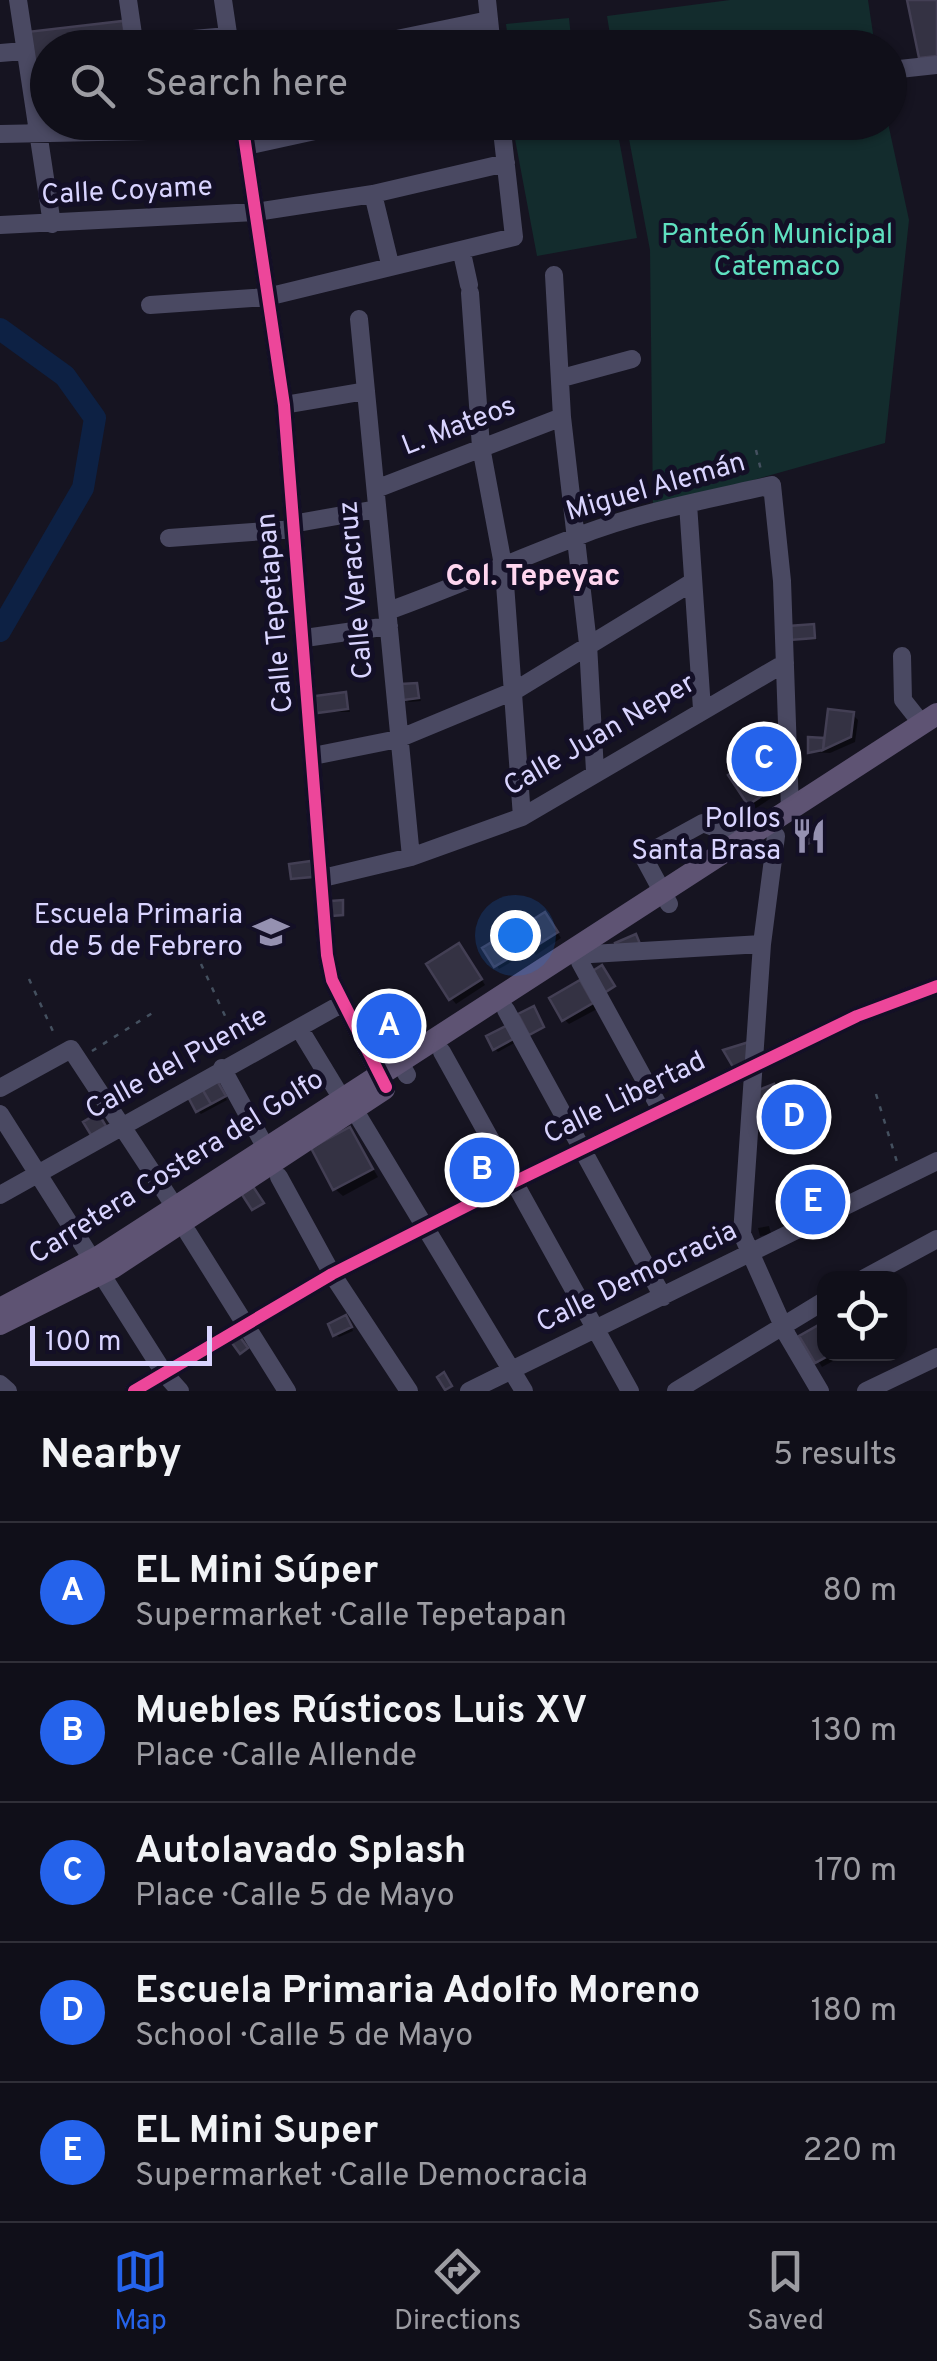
<!DOCTYPE html>
<html lang="en">
<head>
<meta charset="utf-8">
<style>
  body { margin:0; font-family:Overpass,sans-serif; background:#191822; color:#f1f3f6 }
  .controls { position:absolute; right:30px; bottom:30px; display:grid; overflow:hidden; border-radius:20px; box-shadow:0 2px 8px #0004 }
  .controls button { width:90px; height:90px; display:grid; place-items:center; padding:0; border:0; border-bottom:2px solid #302f38; background:#100f19; color:#f1f3f6; font:50px sans-serif }
  .scale { position:absolute; left:30px; bottom:25px; width:182px; box-sizing:border-box; padding-left:10px; border:5px solid #d9d4ff; border-top:0; font-size:28px; line-height:35px; white-space:nowrap; color:#d9d4ff; -webkit-text-stroke:8px #130f26; paint-order:stroke }
  .you { position:absolute; left:515px; top:935px; width:35px; height:35px; margin:-25px; border:8px solid #fff; border-radius:50%; background:#1a73e8; box-shadow:0 0 0 15px #1a73e833 }
  .badge { display:grid; place-items:center; width:65px; height:65px; border-radius:50%; background:#2563eb; color:#fff; font-size:32px; font-weight:700 }
  .pin { position:absolute; translate:-50% -50%; border:5px solid #fff; box-shadow:0 2px 10px #0006 }
  .list { margin:0; padding:0; list-style:none }
  h2 { display:flex; justify-content:space-between; align-items:center; height:130px; margin:0; padding:0 40px; font-size:42px }
  h2 small { font-size:32px; font-weight:400; color:#9c9ca2 }
  .list li { display:grid; grid-template-columns:65px 1fr auto; gap:30px; align-items:center; box-sizing:border-box; height:140px; padding:0 40px; border-top:2px solid #302f38 }
  .list b { display:block; font-size:38px; white-space:nowrap }
  .list p { margin:0; font-size:32px; white-space:nowrap; color:#9c9ca2 }
  .list em { font-size:32px; font-style:normal; color:#9c9ca2 }
  .icon { flex:none; width:55px; height:55px; fill:none; stroke:currentColor; stroke-width:2; stroke-linecap:round; stroke-linejoin:round }
  .map { position:relative; flex:none; width:937px; height:1391px; overflow:hidden }
  .search { position:absolute; background:#100f19; box-shadow:0 2px 8px #0004; left:30px; right:30px; top:30px; height:110px; display:flex; align-items:center; gap:25px; box-sizing:border-box; padding:0 35px; border-radius:55px; color:#9c9ca2; font-size:38px }
  .sheet { height:830px; background:#100f19 }
  nav { display:flex; justify-content:space-around; align-items:center; box-sizing:border-box; height:140px; border-top:2px solid #302f38; background:#100f19; font-size:28px; color:#9c9ca2 }
  nav a { display:grid; justify-items:center; gap:5px }
  nav .on { color:#2563eb }
  .map>svg:first-child { display:block }
</style>
</head>
<body>
<div class="map">
<svg width="937" height="1391" viewBox="0 0 937 1391">
  <rect width="100%" height="100%" fill="#161421"/>
  <path fill="#132c2d" d="M730,0H868L875,47H612L607,16Z
    M569,18L572,47H509L506,24Z
    M512,123H616L637,238L537,256Z
    M626,123H888L909,220L885,443L653,508L650,250Z"/>
  <path fill="#0007" d="M813,627L817,640L793,639Z
    M416,685L421,701L409,702L405,699Z
    M345,695L350,712H319Z
    M853,715L858,720L855,742L830,753L810,752L811,739L826,740Z
    M775,746L780,751L784,789L755,809L750,804Z
    M550,920L561,938L536,955L519,932Z
    M507,940L518,958L499,969L486,949Z
    M464,951L485,985L456,1004L451,998Z
    M580,983L597,1009L569,1024L564,1019Z
    M398,1015L409,1032L391,1043L373,1025Z
    M508,1028L516,1042L498,1052L495,1049Z
    M219,1085L227,1100L201,1114L198,1111Z
    M773,1087L779,1096L761,1103L758,1100Z
    M350,1130L378,1177L343,1196L335,1189Z
    M488,1162L496,1177L481,1183L478,1180Z
    M769,1226L771,1234L760,1236L758,1228Z
    M349,1321L353,1331L339,1337L335,1334Z
    M824,1324V1354H846L822,1367L803,1337Z"/>
  <g fill="none" stroke-linecap="round" stroke-linejoin="round">
    <path stroke="#0d2144" stroke-width="22" d="M0,329L65,376L95,418L83,488L0,631"/>
  </g>
  <path fill="#343243" stroke="#433f54" stroke-width="2.5" d="M907,0H937V56L919,58Z
    M123,21L126,48H48V122H85L39,128L27,32Z
    M814,624L815,638L790,640L789,626Z
    M417,683L419,698L403,700L401,684Z
    M346,692L348,709L317,713L315,696Z
    M828,709L854,712L851,737L823,750Z
    M808,737L824,738L823,750L808,753Z
    M775,743L780,784L748,805L728,775Z
    M814,826L820,837L804,846L798,834Z
    M311,861L312,877L291,879L289,864Z
    M343,900V915L332,916L331,901Z
    M545,912L558,932L528,951L515,931Z
    M505,934L516,954L494,967L482,948Z
    M636,934L642,949L618,951L615,943Z
    M459,943L482,979L449,1000L426,964Z
    M602,965L615,986L601,995L588,974Z
    M580,980L593,1003L562,1021L549,998Z
    M534,1006L544,1027L529,1035L518,1014Z
    M396,1009L407,1029L386,1042L369,1024Z
    M508,1025L515,1038L493,1050L486,1036Z
    M749,1042L750,1059L733,1067L723,1050Z
    M216,1079L226,1096L211,1104L201,1087Z
    M774,1084L777,1093L756,1101V1091Z
    M201,1087L211,1104L196,1112L187,1095Z
    M98,1113L106,1126L91,1135L83,1122Z
    M350,1127L373,1169L333,1190L311,1148Z
    M488,1159L494,1174L476,1181L470,1167Z
    M252,1185L264,1203L252,1210L241,1193Z
    M807,1195L820,1196V1208L807,1214Z
    M346,1315L352,1327L333,1336L328,1324Z
    M824,1322V1354H832L815,1363L799,1336Z
    M240,1337L248,1348L240,1354L232,1343Z
    M444,1372L452,1386L445,1390L437,1377Z"/>
  <g fill="none" stroke-linecap="round" stroke-linejoin="round">
    <path stroke="#44505f" stroke-width="2.5" stroke-dasharray="5 8" stroke-linecap="butt" d="M756,450L761,470
      M201,964L239,1046
      M29,979L56,1038
      M92,1051L154,1012
      M876,1094L897,1162"/>
    <path stroke="#4a4962" stroke-width="18" d="M18,0L52,224
      M128,0L135,48
      M223,0L230,47
      M487,0L492,48
      M135,44L228,36
      M353,48L489,20
      M0,53L24,51
      M890,70L937,65
      M242,122L284,405L327,955L332,980L384,1084
      M0,134L148,131L214,122
      M246,146L356,122
      M373,194L390,264
      M0,225L256,212L373,194L506,163
      M462,253L469,285
      M554,275L562,417L588,644L595,771
      M470,293L481,447L504,570L522,817
      M150,305L267,297L514,237L501,122
      M359,319L411,857
      M562,378L632,359
      M284,405L366,391
      M376,489L562,417
      M688,504L702,709
      M292,524L377,509
      M169,538L293,529
      M388,611C452,588 513,561 576,537C639,512 706,500 772,485L782,581L790,810
      M305,638L389,626
      M902,656L903,700L922,724
      M313,756L398,739L516,690L691,583
      M776,836L762,944L742,1234L787,1335L820,1391
      M323,878L411,857L522,817L785,663
      M669,904L643,856L703,823L745,839L753,850
      M591,954L762,944
      M580,962L661,1110
      M506,1010L663,1297
      M299,1028L336,1089
      M365,1035L400,1063L407,1075
      M442,1052L630,1391
      M222,1068L266,1148
      M0,1088L71,1049L175,1207
      M349,1101L524,1391
      M0,1114L164,1373L180,1391
      M279,1177L332,1274L409,1391
      M0,1195L343,1003
      M188,1233L287,1391
      M865,1278L937,1239
      M0,1384L8,1391
      M134,1391L332,1274L514,1182L857,1016L937,986
      M469,1391L937,1161
      M676,1391L824,1301
      M866,1391L937,1357"/>
    <path stroke="#5e5373" stroke-width="22" d="M0,1309L100,1256L937,714
      M0,1324L112,1268L384,1089"/>
    <defs>
      <path id="cycleway" d="M242,122L284,405L327,955L332,980L386,1087
        M134,1391L332,1274L514,1182L857,1016L937,986"/>
    </defs>
    <use href="#cycleway" stroke="#130f26" stroke-width="19"/>
    <use href="#cycleway" stroke="#ed469a" stroke-width="12"/>
  </g>
  <defs>
    <symbol id="restaurant-bare" viewBox="-9 -9 18 18"><path d="M-5-6h1v4h1v-4h1v4h1v-4h1v5L-1.5 .5V6h-2V.5L-5-1ZM5-6V6H3V1.5H1.5Q1.5-4 5-6Z" fill="#9591b1" stroke="#130f26" stroke-width="2.5" paint-order="stroke"/></symbol>
    <symbol id="school-bare" viewBox="-9 -9 18 18"><path d="M0-5L7-2L0 1L-7-2ZM-4 1L0 2.5L4 1V4Q0 6-4 4Z" fill="#9591b1" stroke="#130f26" stroke-width="2.5" paint-order="stroke"/></symbol>
  </defs>
  <g fill-rule="evenodd">
    <use href="#restaurant-bare" x="784" y="811" width="50" height="50"/>
    <use href="#school-bare" x="246" y="907" width="50" height="50"/>
  </g>
  <g text-anchor="middle" dominant-baseline="central" stroke-width="10" stroke-linejoin="round" paint-order="stroke">
    <g font-size="28" fill="#d9d4ff" stroke="#130f26">
      <text transform="translate(127 192) rotate(-3)">Calle Coyame</text>
      <text transform="translate(459 427) rotate(-21)">L. Mateos</text>
      <text transform="translate(656 488) rotate(-16)">Miguel Alemán</text>
      <text transform="translate(357 590) rotate(-95)">Calle Veracruz</text>
      <text transform="translate(276 613) rotate(-95)">Calle Tepetapan</text>
      <text transform="translate(600 736) rotate(-30)">Calle Juan Neper</text>
      <text transform="translate(177 1064) rotate(-29)">Calle del Puente</text>
      <text transform="translate(625 1099) rotate(-26)">Calle Libertad</text>
      <text transform="translate(177 1168) rotate(-32)">Carretera Costera del Golfo</text>
      <text transform="translate(637 1278) rotate(-26)">Calle Democracia</text>
    </g>
    <g font-size="28" fill="#5fe0c0" stroke="#130f26">
      <text x="777" y="236">Panteón Municipal<tspan x="777" dy="32">Catemaco</tspan></text>
    </g>
    <g font-size="28" fill="#d9d4ff" stroke="#130f26" text-anchor="end">
      <text x="781" y="820">Pollos<tspan x="781" dy="32">Santa Brasa</tspan></text>
      <text x="243" y="916">Escuela Primaria<tspan x="243" dy="32">de 5 de Febrero</tspan></text>
    </g>
    <g font-size="30" font-weight="bold" fill="#ffd6f0" stroke="#130f26">
      <text x="533" y="577">Col. Tepeyac</text>
    </g>
  </g>
</svg>
<div class="controls">
<button><svg class="icon" aria-label="locate" viewBox="0 0 24 24"><circle cx="12" cy="12" r="6"/><path d="M12 2v4M12 18v4M2 12h4M18 12h4"/></svg></button>
</div>
<div class="scale">100 m</div>
<div class="you"></div>
<div class="pin badge" style="left:389px;top:1026px">A</div>
<div class="pin badge" style="left:482px;top:1170px">B</div>
<div class="pin badge" style="left:764px;top:759px">C</div>
<div class="pin badge" style="left:794px;top:1117px">D</div>
<div class="pin badge" style="left:813px;top:1202px">E</div>
<div class="search"><svg class="icon" aria-label="search" viewBox="0 0 24 24"><circle cx="10" cy="10" r="6"/><path d="M15 15l6 6"/></svg>Search here</div>
</div>
<section class="sheet">
<h2>Nearby<small>5 results</small></h2>
<ul class="list">
<li><span class="badge">A</span><div><b>EL Mini Súper</b><p>Supermarket · Calle Tepetapan</p></div><em>80 m</em></li>
<li><span class="badge">B</span><div><b>Muebles Rústicos Luis XV</b><p>Place · Calle Allende</p></div><em>130 m</em></li>
<li><span class="badge">C</span><div><b>Autolavado Splash</b><p>Place · Calle 5 de Mayo</p></div><em>170 m</em></li>
<li><span class="badge">D</span><div><b>Escuela Primaria Adolfo Moreno</b><p>School · Calle 5 de Mayo</p></div><em>180 m</em></li>
<li><span class="badge">E</span><div><b>EL Mini Super</b><p>Supermarket · Calle Democracia</p></div><em>220 m</em></li>
</ul>
</section>
<nav>
<a class="on"><svg class="icon" aria-label="map" viewBox="0 0 24 24"><path d="M3 6l6-2 6 2 6-2v14l-6 2-6-2-6 2zM9 4v14M15 6v14"/></svg>Map</a>
<a><svg class="icon" aria-label="directions" viewBox="0 0 24 24"><path d="M12 3l9 9-9 9-9-9zM9 14v-3h6M13 9l2 2-2 2"/></svg>Directions</a>
<a><svg class="icon" aria-label="saved" viewBox="0 0 24 24"><path d="M7 4h10v16l-5-4-5 4z"/></svg>Saved</a>
</nav>
</body>
</html>
